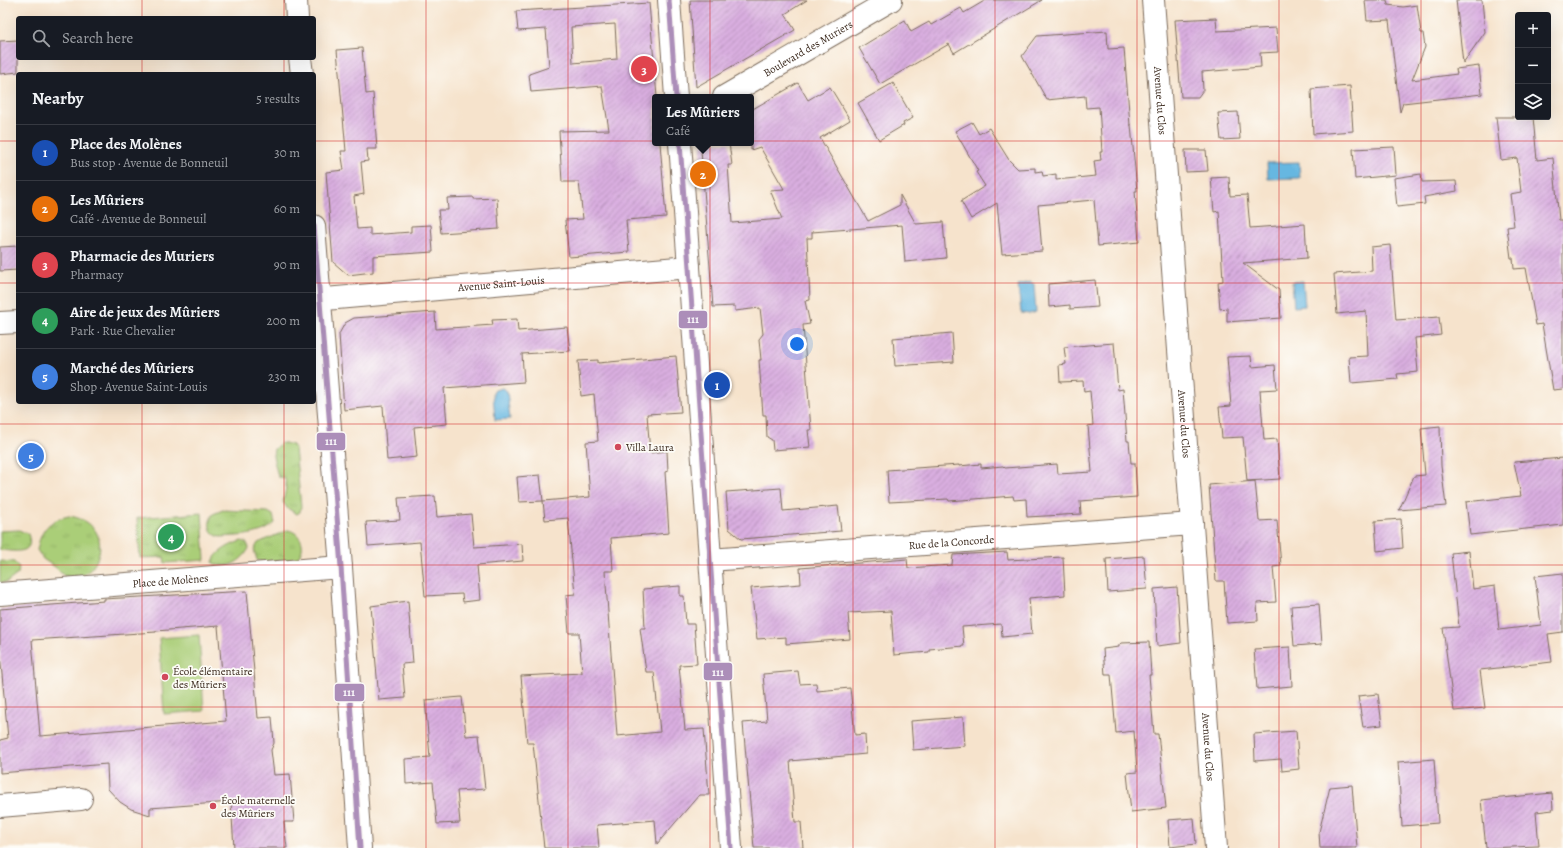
<!DOCTYPE html>
<html lang="en">
<head>
<meta charset="utf-8">
<style>
  body { margin:0; font-family:Alegreya,serif; background:#242831; color:#f1f3f6 }
  .controls { position:absolute; right:12px; top:12px; display:grid; overflow:hidden; border-radius:4px; box-shadow:0 4px 16px #0002 }
  .controls button { width:36px; height:36px; display:grid; place-items:center; padding:0; border:0; border-bottom:1px solid #363941; background:#171b24; color:#f1f3f6; font:20px sans-serif }
  .you { position:absolute; left:797px; top:344px; width:14px; height:14px; margin:-10px; border:3px solid #fff; border-radius:50%; background:#1a73e8; box-shadow:0 0 0 6px #1a73e833 }
  .badge { display:grid; place-items:center; width:26px; height:26px; border-radius:50%; background:#b45309; color:#fff; font-size:13px; font-weight:700 }
  .pin { position:absolute; translate:-50% -50%; border:2px solid #fff; box-shadow:0 1px 4px #0006 }
  .popup { position:absolute; left:652px; top:94px; width:102px; height:52px; box-sizing:border-box; display:grid; place-content:center; border-radius:4px; background:#171b24; filter:drop-shadow(0 1px 3px #0005); font-size:13px; white-space:nowrap; color:#9ea1a6 }
  .popup b { font-size:15px; color:#f1f3f6 }
  .popup::after { content:''; position:absolute; left:50%; top:100%; margin-left:-8px; border:8px solid transparent; border-top-color:#171b24 }
  .list { margin:0; padding:0; list-style:none }
  h2 { display:flex; justify-content:space-between; align-items:center; height:52px; margin:0; padding:0 16px; font-size:17px }
  h2 small { font-size:13px; font-weight:400; color:#9ea1a6 }
  .list li { display:grid; grid-template-columns:26px 1fr auto; gap:12px; align-items:center; box-sizing:border-box; height:56px; padding:0 16px; border-top:1px solid #363941 }
  .list b { display:block; font-size:15px; white-space:nowrap }
  .list p { margin:0; font-size:13px; white-space:nowrap; color:#9ea1a6 }
  .list em { font-size:13px; font-style:normal; color:#9ea1a6 }
  .icon { flex:none; width:22px; height:22px; fill:none; stroke:currentColor; stroke-width:2; stroke-linecap:round; stroke-linejoin:round }
  .map { position:relative; flex:none; width:1563px; height:848px; overflow:hidden }
  .search { position:absolute; background:#171b24; box-shadow:0 4px 16px #0002; left:16px; top:16px; width:300px; height:44px; display:flex; align-items:center; gap:10px; box-sizing:border-box; padding:0 14px; border-radius:4px; color:#9ea1a6; font-size:15px }
  .panel { position:absolute; background:#171b24; box-shadow:0 4px 16px #0002; left:16px; top:72px; width:300px; height:332px; border-radius:4px }
  .map>svg:first-child { display:block }
</style>
</head>
<body>
<div class="map">
<svg width="1563" height="848" viewBox="0 0 1563 848">
  <defs>
    <pattern id="grass-tufts" width="24" height="20" patternUnits="userSpaceOnUse"><rect width="24" height="20" fill="#aace78"/><path d="M3 7l-1-3M5 7V3M7 7l1-3M15 17l-1-3M17 17v-4M19 17l1-3" fill="none" stroke="#93b167"/></pattern>
    <pattern id="building-hatch" width="6" height="6" patternUnits="userSpaceOnUse"><rect width="6" height="6" fill="#d9aee0"/><path d="M-1 1l2-2M0 6l6-6M5 7l2-2" fill="none" stroke="#b18eb5"/></pattern>
  </defs>
  <rect width="100%" height="100%" fill="#fdfcf7"/>
  <filter id="ink" filterUnits="userSpaceOnUse"><feTurbulence type="fractalNoise" baseFrequency=".025" numOctaves="2"/><feDisplacementMap in="SourceGraphic" scale="8" xChannelSelector="R" yChannelSelector="G"/><feConvolveMatrix kernelMatrix="1 2 1 2 8 2 1 2 1" color-interpolation-filters="sRGB"/></filter>
  <filter id="wash" filterUnits="userSpaceOnUse"><feTurbulence type="fractalNoise" baseFrequency=".012" numOctaves="4" result="noise"/><feDisplacementMap in="SourceGraphic" scale="16" xChannelSelector="R" yChannelSelector="G"/><feGaussianBlur stdDeviation="0.9" result="paint"/><feColorMatrix in="noise" values="0 0 0 0 0 0 0 0 0 0 0 0 0 0 0 0 0 1.4 0 .05"/><feComposite in="paint" operator="in"/></filter>
  <g filter="url(#wash)">
    <rect width="100%" height="100%" fill="#f6e3cc"/>
    <path fill="url(#grass-tufts)" stroke="#727c4b" d="M281,443L293,445L295,449L301,506L300,512L297,514L287,508L283,502L286,488L285,478L278,477L273,456L274,449Z
      M223,510L268,512L273,515L275,523C262,536 236,536 220,537C209,533 207,524 213,514Z
      M202,513L205,560L165,563L164,557L140,558L137,518Z
      M69,516C120,523 100,587 64,576L55,567L43,559L37,550C41,529 49,520 69,516Z
      M19,530L28,534C36,556 13,551 0,550V531Z
      M288,530C303,533 308,552 294,560L262,562L257,560L254,550L258,543Z
      M242,541L247,543L249,548C243,561 226,571 213,563C214,552 233,543 242,541Z
      M0,561L14,562L19,567L18,574L7,582L0,583Z"/>
    <path fill="#aace78" stroke="#727c4b" d="M199,635L204,711L164,714L159,638Z"/>
    <path fill="#66b7e1" stroke="#507080" d="M1299,162L1300,178L1268,179L1267,163Z
      M1303,281L1305,306L1294,307L1292,282Z
      M1030,282L1034,284L1036,312L1029,314L1021,313L1018,285Z
      M502,388L507,391L510,419L495,420L493,393L495,390Z"/>
    <g id="blocks">
      <path fill="url(#building-hatch)" fill-rule="evenodd" d="M690,0H807L785,14L795,30L696,87Z
        M986,0H1042L954,53L949,44L880,84L859,48L905,20L911,32L929,22L931,25L961,8L964,13Z
        M1365,0H1387L1388,5L1403,7L1417,5L1421,33H1423L1425,47L1412,80L1457,74L1456,69L1479,66L1482,94L1403,103L1400,112L1389,20L1367,21Z
        M1456,0H1482L1485,32L1463,63Z
        M649,3L657,97H655V143H660L666,217L626,220L629,252L569,257L565,220L583,219L579,182H562L559,131L609,130L602,86L531,92L529,74L549,67L546,29L518,31L516,11ZM615,24L617,59L573,63L571,27Z
        M1216,18L1217,31L1276,28L1278,52L1260,53L1261,67L1202,72L1203,90L1198,97H1181L1175,20Z
        M1107,31L1108,49L1124,48L1130,125H1131L1137,191H1135L1139,242L1098,246L1094,200L1038,205L1042,251L1002,254L997,203L971,219L961,201L985,186L976,172L978,171L955,131L972,122L979,134L989,128L1009,160L1018,169L1035,168V172L1042,171L1043,176L1056,174V180L1096,176L1094,161L1101,160L1100,152H1102L1099,107L1086,108L1085,96L1047,100L1022,56L1037,36Z
        M18,40V72L0,74V41Z
        M362,48L366,94L373,93L377,149H367L368,161L361,162L364,194L354,196L357,229L370,228V235L411,232V226L431,225L433,252L373,256V272L348,275L333,262L326,172L344,170L341,151H346L337,50Z
        M798,83L808,100L830,87L850,120L820,138L868,221L900,205V195L916,224L943,222L946,258L905,262L902,225L812,232V238H807L810,300L805,301L810,324L803,325L811,430H808L810,447L773,450L772,440L767,437L766,415H763L759,360H761L759,339L763,334L760,308L735,311V306L713,307L701,150L704,143H729L732,165H728L732,223L782,219L770,190L784,189L760,147L751,150V110Z
        M893,83L913,118L903,123L904,125L879,140L858,103Z
        M1350,86L1353,131L1313,134L1311,89Z
        M1238,112L1240,139L1221,140L1218,113Z
        M1496,117H1533L1537,160L1553,158L1559,220H1563V389L1553,390L1542,324L1536,325L1526,268L1514,269L1513,258H1511L1507,227L1514,226L1510,194L1521,192L1517,158L1501,160Z
        M1394,147L1396,175L1355,179L1353,149Z
        M1185,150H1206L1208,171L1186,172Z
        M1421,174L1422,182L1456,181L1457,191L1424,197L1425,204L1397,207L1394,178Z
        M1229,177L1230,196L1247,195L1250,228L1305,224L1307,258L1243,263L1279,290L1281,318L1227,322V308L1220,309L1218,282L1223,281L1219,211L1214,212L1211,178Z
        M473,197V199L497,198L499,229L441,233L438,210H448L447,198Z
        M1390,245L1396,320L1439,317L1441,335L1415,338L1418,372L1397,374L1398,379L1351,383L1349,357L1368,356L1366,311L1337,314L1334,274L1372,271L1371,247Z
        M18,246V270L0,271V247Z
        M1095,280L1098,307L1070,309V305L1049,307L1048,284Z
        M435,312L436,329L493,325L492,320L517,319L518,331L567,327L570,351L522,354L524,382L444,388L447,424L414,427L417,457L387,460L383,406L344,410L339,334L345,323L354,318Z
        M952,333L954,362L895,366L893,338Z
        M1114,343L1118,390L1123,389L1127,441H1129L1131,463H1135L1137,497L1080,501L1081,514L1027,517L1026,499L1014,500L1013,496L949,501L948,499L889,502L887,470L959,465V466L981,464V468L1003,466L1005,468L1057,464L1058,474L1092,472L1088,426L1093,425L1090,391L1084,392L1083,381L1060,382L1059,365L1066,364L1064,347Z
        M676,356L681,412L647,414L650,453L667,451L668,471L665,472L669,533L611,538L613,571H605L617,736L660,732L654,672H646L640,628H645L643,589L680,586V596H684L686,624H694L697,664L679,665L685,730L704,729L709,795H699L657,844L655,820L597,825L599,848H544L533,743H527L521,676L582,673L579,633H569L566,595L575,594L568,518L545,520L543,501L590,497L586,442L598,441L594,394L581,396L578,361L598,360V363Z
        M1251,356L1252,367L1275,365L1277,389L1260,390L1264,440L1277,439L1280,479L1247,481L1243,437L1222,438L1219,407L1231,406L1227,357Z
        M1440,426L1441,466L1446,506L1399,510L1414,476L1425,475L1421,428Z
        M1563,458V525L1470,535L1466,502L1521,496L1514,462Z
        M540,475L543,501L519,502L517,477Z
        M1255,481L1259,521L1277,520L1281,566L1273,567L1276,602L1257,603L1258,621L1227,623L1224,581H1216L1209,485Z
        M781,488L783,511L838,506L841,531L741,539L729,529L726,492Z
        M435,496L437,517L471,514L474,547L522,544L523,561L477,565L480,600L463,602L462,594L425,596L420,542L368,546L366,522L400,520L398,498Z
        M1401,519L1403,548L1377,551L1375,521Z
        M1469,551L1473,589L1495,586L1499,630L1541,625L1535,576L1563,573V632L1548,634L1552,662L1480,670L1485,708L1454,711L1443,628L1459,627L1451,553Z
        M1007,552L1008,560L1063,557L1065,595L1029,598L1032,634L1002,637L1001,624L962,627L964,646L929,649V652L894,655L891,611L848,613L850,639L786,644V637L757,639L751,588L801,584L800,568L907,559L908,568L952,565L953,555Z
        M1144,556L1147,589L1108,592L1106,559Z
        M1177,587L1181,643L1157,646L1154,589Z
        M247,591L258,718L272,717L274,743L271,750L274,775L290,774L294,822H284L287,848H234L231,802L150,808V815L131,809L120,802L108,789L107,764L0,773V740L8,738L0,653V609L104,601V599ZM218,626L226,721L40,736L32,640L156,632V631Z
        M408,601L413,663L402,664L405,698L379,700L371,606Z
        M1319,604L1322,644L1294,646L1291,606Z
        M1149,642L1151,675H1149L1154,734H1158L1166,808L1131,812L1127,773L1137,772L1134,731L1116,733L1111,675H1105L1103,649L1119,647V645L1121,643Z
        M1290,647L1292,686L1257,689L1254,649Z
        M798,671L800,684L816,683L817,691L850,688L855,735L865,734L866,754L790,761L795,822H801L803,848H754L743,723L767,721L763,674Z
        M1378,694L1382,725L1363,727L1358,696Z
        M462,697L466,736L479,735L485,789L457,791L460,823L437,824L433,782L406,784L405,759L430,757L425,700Z
        M963,717L965,746L913,750L911,721Z
        M1296,731L1299,769L1282,771L1281,759L1255,761L1254,734Z
        M1434,759L1438,823L1402,826L1398,762Z
        M1352,785L1357,848H1320L1319,832L1330,787Z
        M1552,793L1553,810L1536,812L1539,846L1486,848L1481,800Z
        M1194,818L1196,844L1170,847L1168,820Z"/>
    </g>
  </g>
  <g filter="url(#ink)">
    <use href="#blocks" fill-opacity="0" stroke="#7c6b5b" stroke-width="1"/>
    <g fill="none" stroke-linecap="round" stroke-linejoin="round">
      <defs>
        <g id="minor">
          <path d="M296,0L297,18"/>
          <path d="M669,0L676,97"/>
          <path id="s1" d="M1153,0L1216,848"/>
          <path d="M300,58L302,74"/>
          <path id="s2" d="M724,97L891,0"/>
          <path d="M680,143L731,848"/>
          <path d="M314,226L341,567L360,848"/>
          <path id="s3" d="M314,300L689,267"/>
          <path d="M0,323L18,322"/>
          <path id="s4" d="M710,560L1192,524"/>
          <path id="s5" d="M0,594L341,567"/>
          <path d="M0,806L81,799"/>
        </g>
      </defs>
      <use href="#minor" stroke="#7c6b5b" stroke-width="24"/>
      <use href="#minor" stroke="#fff" stroke-width="22"/>
      <defs>
        <path id="bus-1" d="M669,0L676,97
          M680,143L731,848
          M314,226L341,567L360,848"/>
      </defs>
      <use href="#bus-1" stroke="#fdfcf7" stroke-width="8"/>
      <use href="#bus-1" stroke="#ac8eb9" stroke-width="5"/>
    </g>
  </g>
  <path fill="none" stroke="#d62828" stroke-width="1" stroke-opacity="0.55" d="M142,0V18M284,0V18M426,0V848M568,0V848M710,0V848M853,0V848M995,0V848M1137,0V848M1279,0V848M1421,0V848M142,58V74M284,58V74M0,141H18M314,141H1563M0,283H18M314,283H1563M142,402V848M284,402V848M0,424H1563M0,565H1563M0,707H1563"/>
  <g fill="#d1495b" stroke="#fdfcf7" stroke-width="1.5">
    <circle cx="618" cy="447" r="4"/>
    <circle cx="165" cy="677" r="4"/>
    <circle cx="213" cy="806" r="4"/>
  </g>
  <g text-anchor="middle" dominant-baseline="central" stroke-width="3.5" stroke-linejoin="round" paint-order="stroke">
    <g font-size="11" fill="#3b2a1e" stroke="#fdfcf7">
      <text stroke="none"><textPath href="#s2" startOffset="97">Boulevard des Muriers</textPath></text>
      <text stroke="none"><textPath href="#s1" startOffset="101">Avenue du Clos</textPath></text>
      <text stroke="none"><textPath href="#s3" startOffset="188">Avenue Saint-Louis</textPath></text>
      <text stroke="none"><textPath href="#s1" startOffset="425">Avenue du Clos</textPath></text>
      <text stroke="none"><textPath href="#s4" startOffset="242">Rue de la Concorde</textPath></text>
      <text stroke="none"><textPath href="#s5" startOffset="171">Place de Molènes</textPath></text>
      <text stroke="none"><textPath href="#s1" startOffset="749">Avenue du Clos</textPath></text>
    </g>
    <g font-size="11" fill="#3b2a1e" stroke="#fdfcf7" text-anchor="start">
      <text x="626" y="447">Villa Laura</text>
      <text x="173" y="671">École élémentaire<tspan x="173" dy="13">des Mûriers</tspan></text>
      <text x="221" y="800">École maternelle<tspan x="221" dy="13">des Mûriers</tspan></text>
    </g>
  </g>
  <g stroke="#fdfcf7" stroke-width="1.5">
    <rect x="678" y="310" width="30" height="19" rx="4" fill="#ac8eb9"/>
    <rect x="316" y="432" width="30" height="19" rx="4" fill="#ac8eb9"/>
    <rect x="703" y="662" width="30" height="19" rx="4" fill="#ac8eb9"/>
    <rect x="334" y="683" width="31" height="19" rx="4" fill="#ac8eb9"/>
  </g>
  <g font-size="11" text-anchor="middle" font-weight="bold" fill="#fff">
    <text x="693" y="323">111</text>
    <text x="331" y="445">111</text>
    <text x="718" y="676">111</text>
    <text x="349" y="696">111</text>
  </g>
</svg>
<div class="controls">
<button>+</button>
<button>−</button>
<button><svg class="icon" aria-label="layers" viewBox="0 0 24 24"><path d="M12 4l9 5-9 5-9-5zM3 14l9 5 9-5"/></svg></button>
</div>
<div class="you"></div>
<div class="pin badge" style="left:717px;top:385px;background:#1a4fb4">1</div>
<div class="pin badge" style="left:703px;top:174px;background:#e8710a">2</div>
<div class="popup"><b>Les Mûriers</b>Café</div>
<div class="pin badge" style="left:644px;top:69px;background:#e0444e">3</div>
<div class="pin badge" style="left:171px;top:537px;background:#2e9e5b">4</div>
<div class="pin badge" style="left:31px;top:456px;background:#3f7fe0">5</div>
<div class="search"><svg class="icon" aria-label="search" viewBox="0 0 24 24"><circle cx="10" cy="10" r="6"/><path d="M15 15l6 6"/></svg>Search here</div>
<section class="panel">
<h2>Nearby<small>5 results</small></h2>
<ul class="list">
<li><span class="badge" style="background:#1a4fb4">1</span><div><b>Place des Molènes</b><p>Bus stop · Avenue de Bonneuil</p></div><em>30 m</em></li>
<li><span class="badge" style="background:#e8710a">2</span><div><b>Les Mûriers</b><p>Café · Avenue de Bonneuil</p></div><em>60 m</em></li>
<li><span class="badge" style="background:#e0444e">3</span><div><b>Pharmacie des Muriers</b><p>Pharmacy</p></div><em>90 m</em></li>
<li><span class="badge" style="background:#2e9e5b">4</span><div><b>Aire de jeux des Mûriers</b><p>Park · Rue Chevalier</p></div><em>200 m</em></li>
<li><span class="badge" style="background:#3f7fe0">5</span><div><b>Marché des Mûriers</b><p>Shop · Avenue Saint-Louis</p></div><em>230 m</em></li>
</ul>
</section>
</div>
</body>
</html>
